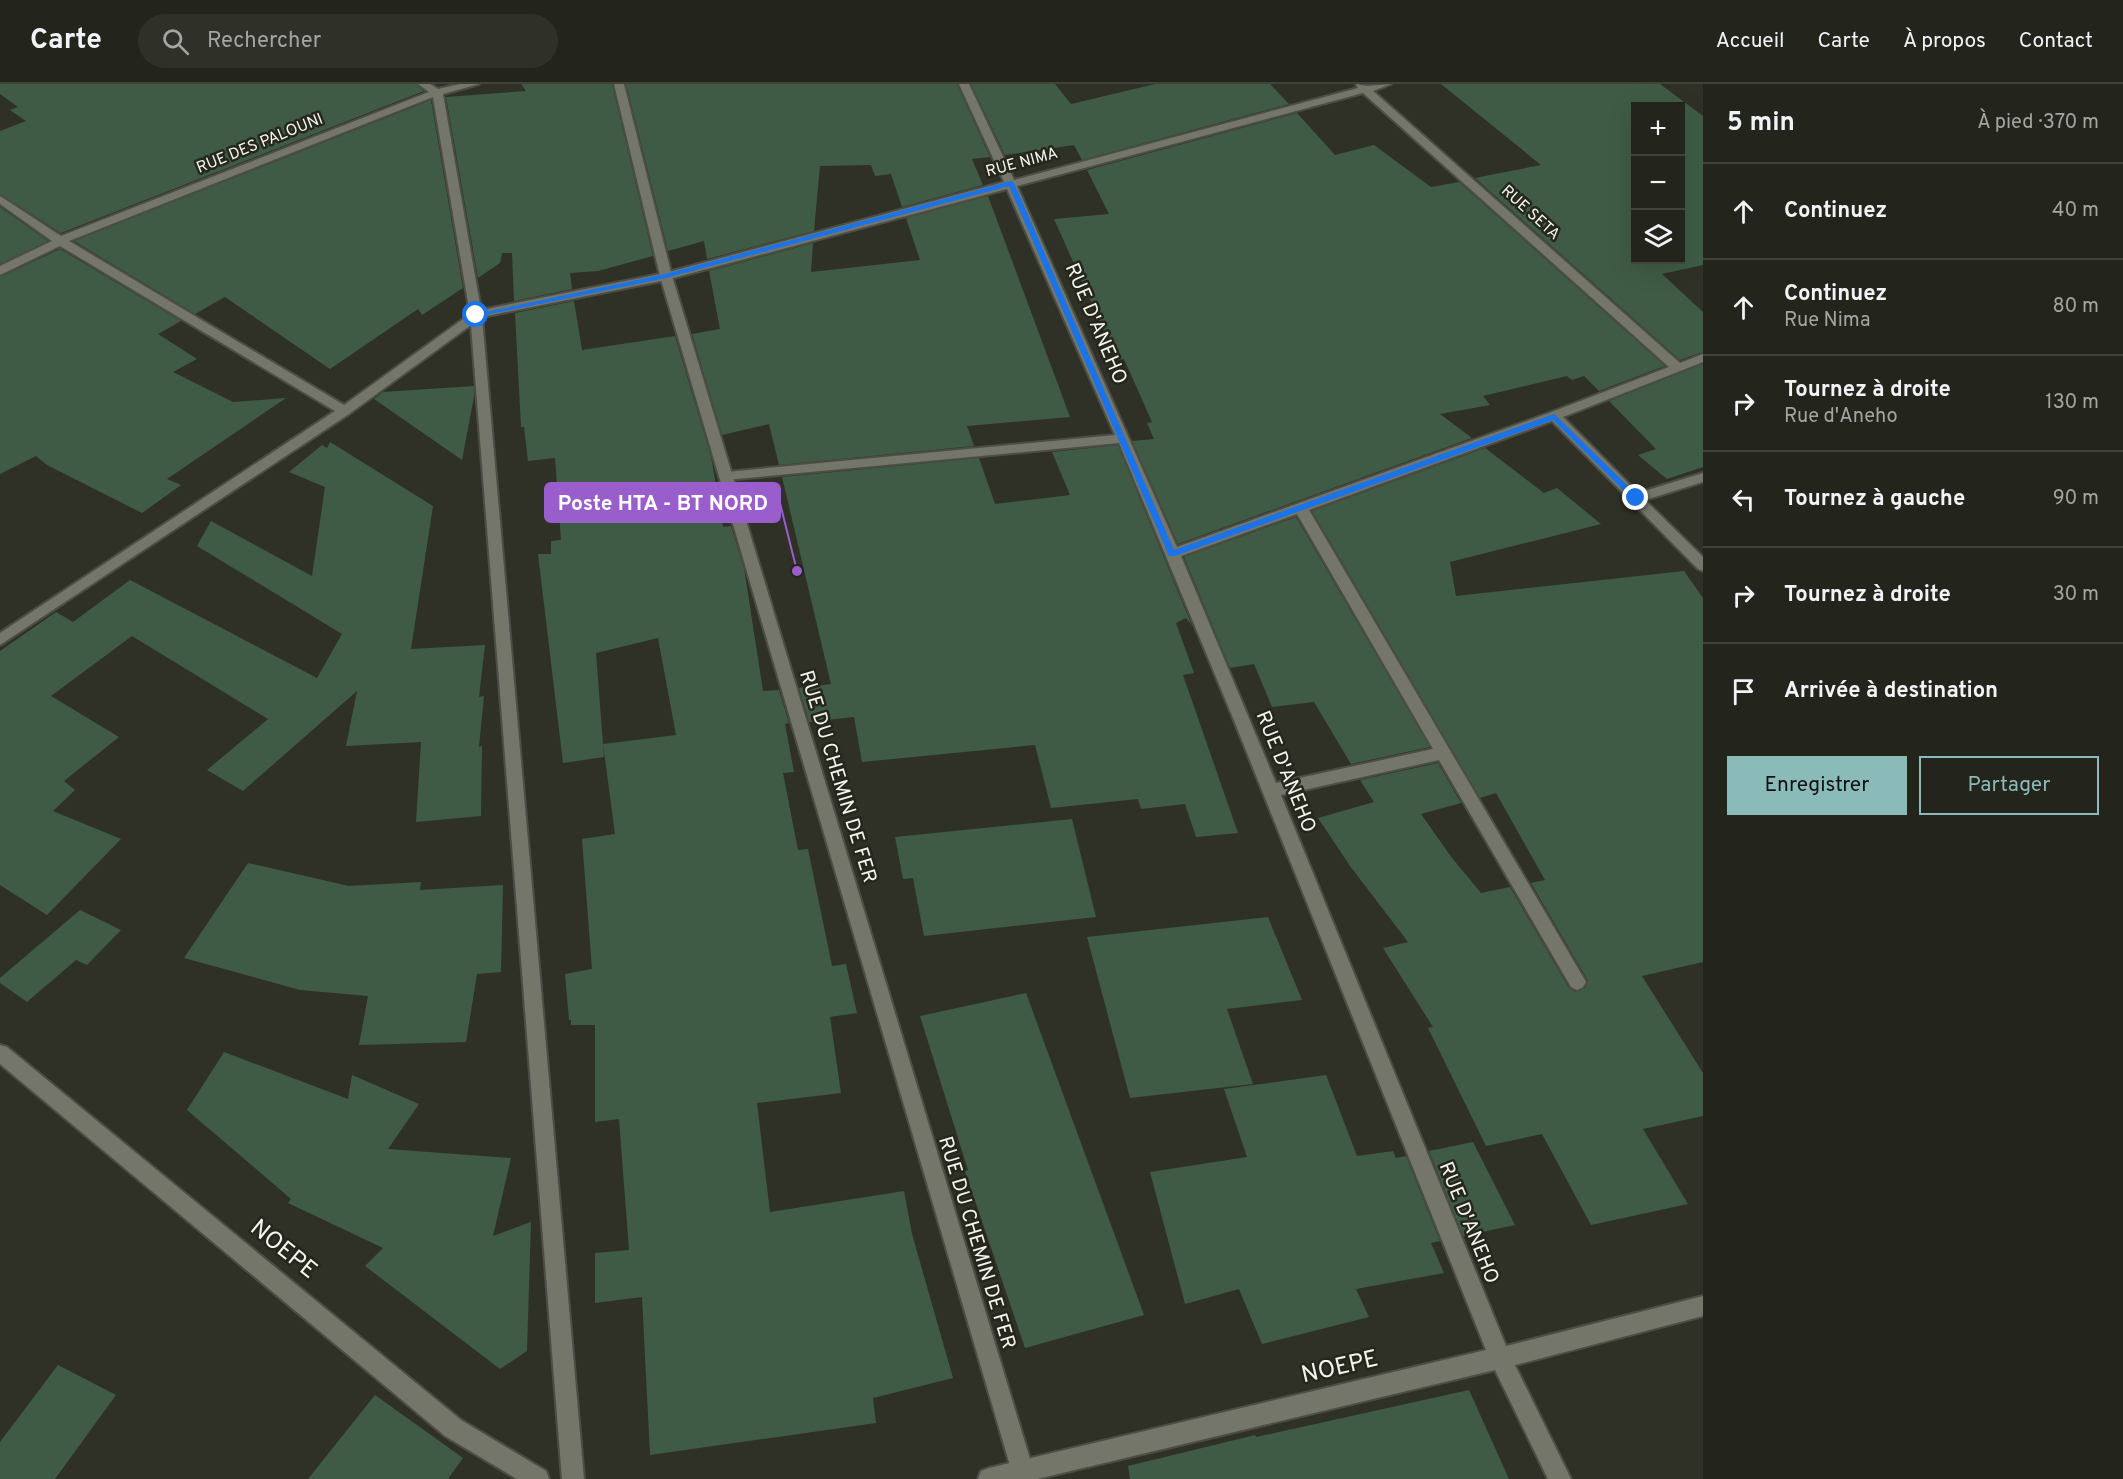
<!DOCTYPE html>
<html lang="fr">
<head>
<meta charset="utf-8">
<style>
  body { margin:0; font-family:Overpass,sans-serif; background:#2f3129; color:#f1f3f6 }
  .controls { position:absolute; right:18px; top:18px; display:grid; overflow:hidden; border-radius:0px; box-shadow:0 6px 24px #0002 }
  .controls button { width:54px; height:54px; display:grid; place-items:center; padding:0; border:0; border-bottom:2px solid #40423b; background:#23251c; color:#f1f3f6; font:30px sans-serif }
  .stop { position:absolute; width:18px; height:18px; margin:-14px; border:4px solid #1a73e8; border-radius:50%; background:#fff }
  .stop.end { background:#1a73e8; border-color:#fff; box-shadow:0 2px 6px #0008 }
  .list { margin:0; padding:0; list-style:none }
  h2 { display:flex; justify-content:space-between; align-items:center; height:78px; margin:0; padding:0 24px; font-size:26px }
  h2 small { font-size:20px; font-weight:400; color:#a3a5a3 }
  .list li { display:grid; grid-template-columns:39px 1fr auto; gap:18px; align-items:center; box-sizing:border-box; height:96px; padding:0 24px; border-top:2px solid #40423b }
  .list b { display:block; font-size:22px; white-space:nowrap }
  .list p { margin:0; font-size:20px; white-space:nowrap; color:#a3a5a3 }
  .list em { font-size:20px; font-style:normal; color:#a3a5a3 }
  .actions { display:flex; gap:12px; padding:18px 24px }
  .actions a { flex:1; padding:14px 0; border:2px solid #8bbbb9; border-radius:0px; text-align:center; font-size:21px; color:#8bbbb9 }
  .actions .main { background:#8bbbb9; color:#111 }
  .icon { flex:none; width:33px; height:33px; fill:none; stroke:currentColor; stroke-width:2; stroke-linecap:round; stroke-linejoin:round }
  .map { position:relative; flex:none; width:1703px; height:1395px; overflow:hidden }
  header { display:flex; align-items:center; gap:36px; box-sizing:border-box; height:84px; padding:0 30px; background:#23251c; border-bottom:2px solid #40423b }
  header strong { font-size:28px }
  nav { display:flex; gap:33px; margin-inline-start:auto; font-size:21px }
  .search { width:420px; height:54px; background:#2f3129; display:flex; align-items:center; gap:15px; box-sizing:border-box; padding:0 21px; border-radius:33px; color:#a3a5a3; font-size:22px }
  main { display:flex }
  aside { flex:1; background:#23251c }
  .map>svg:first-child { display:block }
</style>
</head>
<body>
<header>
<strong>Carte</strong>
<div class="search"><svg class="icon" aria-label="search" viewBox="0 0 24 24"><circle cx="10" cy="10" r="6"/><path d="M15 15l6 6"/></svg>Rechercher</div>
<nav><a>Accueil</a><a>Carte</a><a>À propos</a><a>Contact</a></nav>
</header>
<main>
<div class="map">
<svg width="1703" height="1395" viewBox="0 0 1703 1395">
  <rect width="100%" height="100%" fill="#2f3126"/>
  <path fill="#3f5b45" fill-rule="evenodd" d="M0,0H416L424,7L61,149L0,110V47L26,37L10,26L18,23L0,10Z
    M521,0H612L653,172L598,187L570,189L572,205L514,217L512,169H502L500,179L478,194L446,13L526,7Z
    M626,0H957L990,73L972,75L983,101L902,123L891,90L875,92L871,81L820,82L814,147L707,175L704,157L668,167Z
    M971,0H1055L1071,20L1155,0H1270L1289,20L1082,76L1074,61L1005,71Z
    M1441,0H1660L1703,32V181L1662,190L1703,228V268L1680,276L1475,94L1541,81ZM1635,22H1680V176H1635Z
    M431,16L463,204L422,231L418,225L330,285L225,213L195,230L74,157Z
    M1297,29L1335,71L1374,61L1431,103L1459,98L1665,282L1599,307L1584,292L1572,296L1567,292L1483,312L1490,321L1440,330L1472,354L1178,460L1132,357L1154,355L1147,339L1152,338L1124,275L1117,276L1054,135L1109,130L1087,86Z
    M988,112L1070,333L967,342L974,362L779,381L769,340L722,351L692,250L720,245L709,187L813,159L811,188L920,176L906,134Z
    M0,123L48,157L0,180Z
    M60,165L181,237L158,250L197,275L173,288L233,318L286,314L167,395L181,401L142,429L47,381L36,372L0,390V193Z
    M574,217L582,266L675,252L711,372L723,443L731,442L744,484L763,607L779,606L789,639L785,640L794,688L783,689L798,766L808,765L832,882L846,880L857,929L830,933L841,1009L757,1019L770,1128L904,1107L912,1150L953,1294L873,1314L876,1339L650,1371L642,1213L595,1219V1169L629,1166L619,1035L595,1038V941H571V936H569L565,890L592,885L582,755L615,750L603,660L676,651L658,554L596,569L604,673L563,679L538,470H551V457L561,456L555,374L528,377L524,343H521L515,229Z
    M1703,280V383L1667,395L1638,371L1656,365L1609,317Z
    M474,302V313L462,376L374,315L383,308Z
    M330,358L433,422L411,565L485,561L479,613L484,612L479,663L482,662L481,732L416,738L421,658L346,662L357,607L243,707L207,686L268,635L132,552L51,612L119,653L64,697L75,706L53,727L121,755L47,831L0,801V567L56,528L73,538L130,496L317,594L342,550L197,462L211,437L312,492L325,403L289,388L322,361L327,364Z
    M1118,361L1192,542L1186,534L1176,539L1194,589L1183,591L1238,749L1196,753L1185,720L1141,725L1138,715L1051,724L1035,661L862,678L854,633L809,638L799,604L831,600L782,393L979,374L995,420L1070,411L1052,368Z
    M1485,364L1544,409L1557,404L1601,440L1450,478L1456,512L1684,487L1703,514V878L1642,892L1703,989V1032L1643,1045L1688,1120L1591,1141L1542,1050L1486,1062L1428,944L1433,943L1383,864L1408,858L1350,782L1318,734L1374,718L1360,696L1438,679L1461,719L1421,730L1452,774L1481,809L1510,803L1569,904L1576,908L1585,904L1588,897L1531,799L1545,796L1496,709L1480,714L1312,427Z
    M1296,433L1430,663L1351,680L1314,618L1272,623L1254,580L1230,584L1184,473Z
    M1072,735L1096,833L924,852L913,794L903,795L895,753Z
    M248,779L349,802L421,798L420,806L503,801L501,888L477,890L466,958L359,961L368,912L300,906L184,874Z
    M80,826L121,846L87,881L76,876L27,918L0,899V894Z
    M1268,833L1302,916L1227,925L1253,1000L1130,1014L1087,853Z
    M1026,909L1144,1231L1025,1264L965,1087L968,1086L920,932Z
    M224,968L348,1015L352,991L419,1020L388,1065L511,1074L493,1152L531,1138L527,1267L500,1285L365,1182L383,1164L288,1119L291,1115L187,1026Z
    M1326,991L1357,1072L1393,1067L1396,1074L1406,1072L1440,1157L1431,1159L1444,1189L1356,1205L1369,1233L1262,1260L1239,1205L1185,1220L1150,1088L1247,1073L1224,1005Z
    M1473,1058L1515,1141L1463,1152L1429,1067Z
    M58,1281L116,1311L55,1395H0V1358Z
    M1469,1306L1509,1395H1130L1128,1382L1255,1351L1256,1353Z
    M375,1311L463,1374L448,1395H308Z"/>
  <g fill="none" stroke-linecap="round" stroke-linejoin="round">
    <defs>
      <path id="minor" d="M418,0H430L438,5L460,0H479L443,10L481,226L665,189L1004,98L959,0H969L1014,96L1358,4L1356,0L1367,2L1391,0L1373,7L1680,279L1703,270V278L1563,333L1638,409L1703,389V398L1645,416L1703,473V487L1698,485L1552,337L1309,426L1586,898L1583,903L1577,906L1571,903L1439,676L1281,711L1506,1262L1703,1212V1232L1515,1281L1571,1395H1548L1495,1286L1037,1395H978L981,1387L989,1384L1486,1266L1233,634L1119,359L726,396L719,392L726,388L1115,351L1007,105L666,196L482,233L584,1395H562L471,241L349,330L0,561V549L335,327L60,162L0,191V182L52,157L0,120V112L61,152L429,8ZM1363,9L1669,283L1549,329L1177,463L1017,102ZM433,13L470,230L344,321L69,157ZM1297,430L1433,665L1276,699L1181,472Z
        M0,961L7,963L461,1336L546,1387L549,1395H517L445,1352L0,980Z"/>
      <path id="tertiary" d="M614,0H624L672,192L1036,1395H1014L660,192Z"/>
    </defs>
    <use href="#minor" stroke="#4c4e45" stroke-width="4"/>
    <use href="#tertiary" stroke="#4c4e45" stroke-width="4"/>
    <use href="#minor" fill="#74766a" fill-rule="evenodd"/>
    <use href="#tertiary" fill="#74766a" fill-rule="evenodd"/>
  </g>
  <path fill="#1a73e8" d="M1011,97L1014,99L1174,466L1554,330L1640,414L1633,416L1553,336L1175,472H1169L1009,102L666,194L476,233L472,231L665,190Z"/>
  <g text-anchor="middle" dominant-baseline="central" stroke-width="5" stroke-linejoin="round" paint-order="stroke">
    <g font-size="16" fill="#f3f5ee" stroke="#25271d">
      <text transform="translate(260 60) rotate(-22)">RUE DES PALOUNI</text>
      <text transform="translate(1022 79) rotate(-15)">RUE NIMA</text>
      <text transform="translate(1530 129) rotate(42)">RUE SETA</text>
    </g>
    <g font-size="20" fill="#f3f5ee" stroke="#25271d">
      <text transform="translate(1095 240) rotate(67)">RUE D'ANEHO</text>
      <text transform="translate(1285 688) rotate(68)">RUE D'ANEHO</text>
      <text transform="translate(837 693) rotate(73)">RUE DU CHEMIN DE FER</text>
      <text transform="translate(1468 1139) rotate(68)">RUE D'ANEHO</text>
      <text transform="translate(976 1159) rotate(73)">RUE DU CHEMIN DE FER</text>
    </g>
    <g font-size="24" fill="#f3f5ee" stroke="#25271d">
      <text transform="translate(283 1166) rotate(39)">NOEPE</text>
      <text transform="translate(1340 1284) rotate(-13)">NOEPE</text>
    </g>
  </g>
  <path fill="none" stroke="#995ecb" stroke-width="2" d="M797 487L780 419"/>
  <circle fill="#995ecb" stroke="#25271d" stroke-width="2" cx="797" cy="487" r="6"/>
  <rect fill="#995ecb" stroke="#995ecb" stroke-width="2" x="545" y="399" width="235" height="39" rx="6"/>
  <g font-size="21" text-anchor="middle" font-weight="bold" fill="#fff">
    <text x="663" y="426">Poste HTA - BT NORD</text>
  </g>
</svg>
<div class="controls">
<button>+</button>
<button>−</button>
<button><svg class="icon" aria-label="layers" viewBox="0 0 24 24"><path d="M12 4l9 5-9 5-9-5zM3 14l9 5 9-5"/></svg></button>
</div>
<div class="stop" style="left:476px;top:231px"></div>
<div class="stop end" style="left:1636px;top:414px"></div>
</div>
<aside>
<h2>5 min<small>À pied · 370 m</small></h2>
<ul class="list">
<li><svg class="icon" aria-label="ahead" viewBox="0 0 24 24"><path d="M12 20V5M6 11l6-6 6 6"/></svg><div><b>Continuez</b></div><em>40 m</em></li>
<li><svg class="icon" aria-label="ahead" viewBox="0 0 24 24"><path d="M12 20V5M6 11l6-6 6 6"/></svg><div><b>Continuez</b><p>Rue Nima</p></div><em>80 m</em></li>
<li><svg class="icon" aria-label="right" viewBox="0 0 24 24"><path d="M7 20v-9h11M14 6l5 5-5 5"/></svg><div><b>Tournez à droite</b><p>Rue d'Aneho</p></div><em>130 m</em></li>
<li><svg class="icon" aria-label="left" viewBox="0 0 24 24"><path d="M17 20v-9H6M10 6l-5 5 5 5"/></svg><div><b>Tournez à gauche</b></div><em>90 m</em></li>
<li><svg class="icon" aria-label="right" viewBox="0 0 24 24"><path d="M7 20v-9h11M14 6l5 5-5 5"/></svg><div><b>Tournez à droite</b></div><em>30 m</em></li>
<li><svg class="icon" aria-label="arrive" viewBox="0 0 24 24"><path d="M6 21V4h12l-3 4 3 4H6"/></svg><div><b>Arrivée à destination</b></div></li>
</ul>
<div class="actions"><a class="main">Enregistrer</a><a>Partager</a></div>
</aside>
</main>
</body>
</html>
